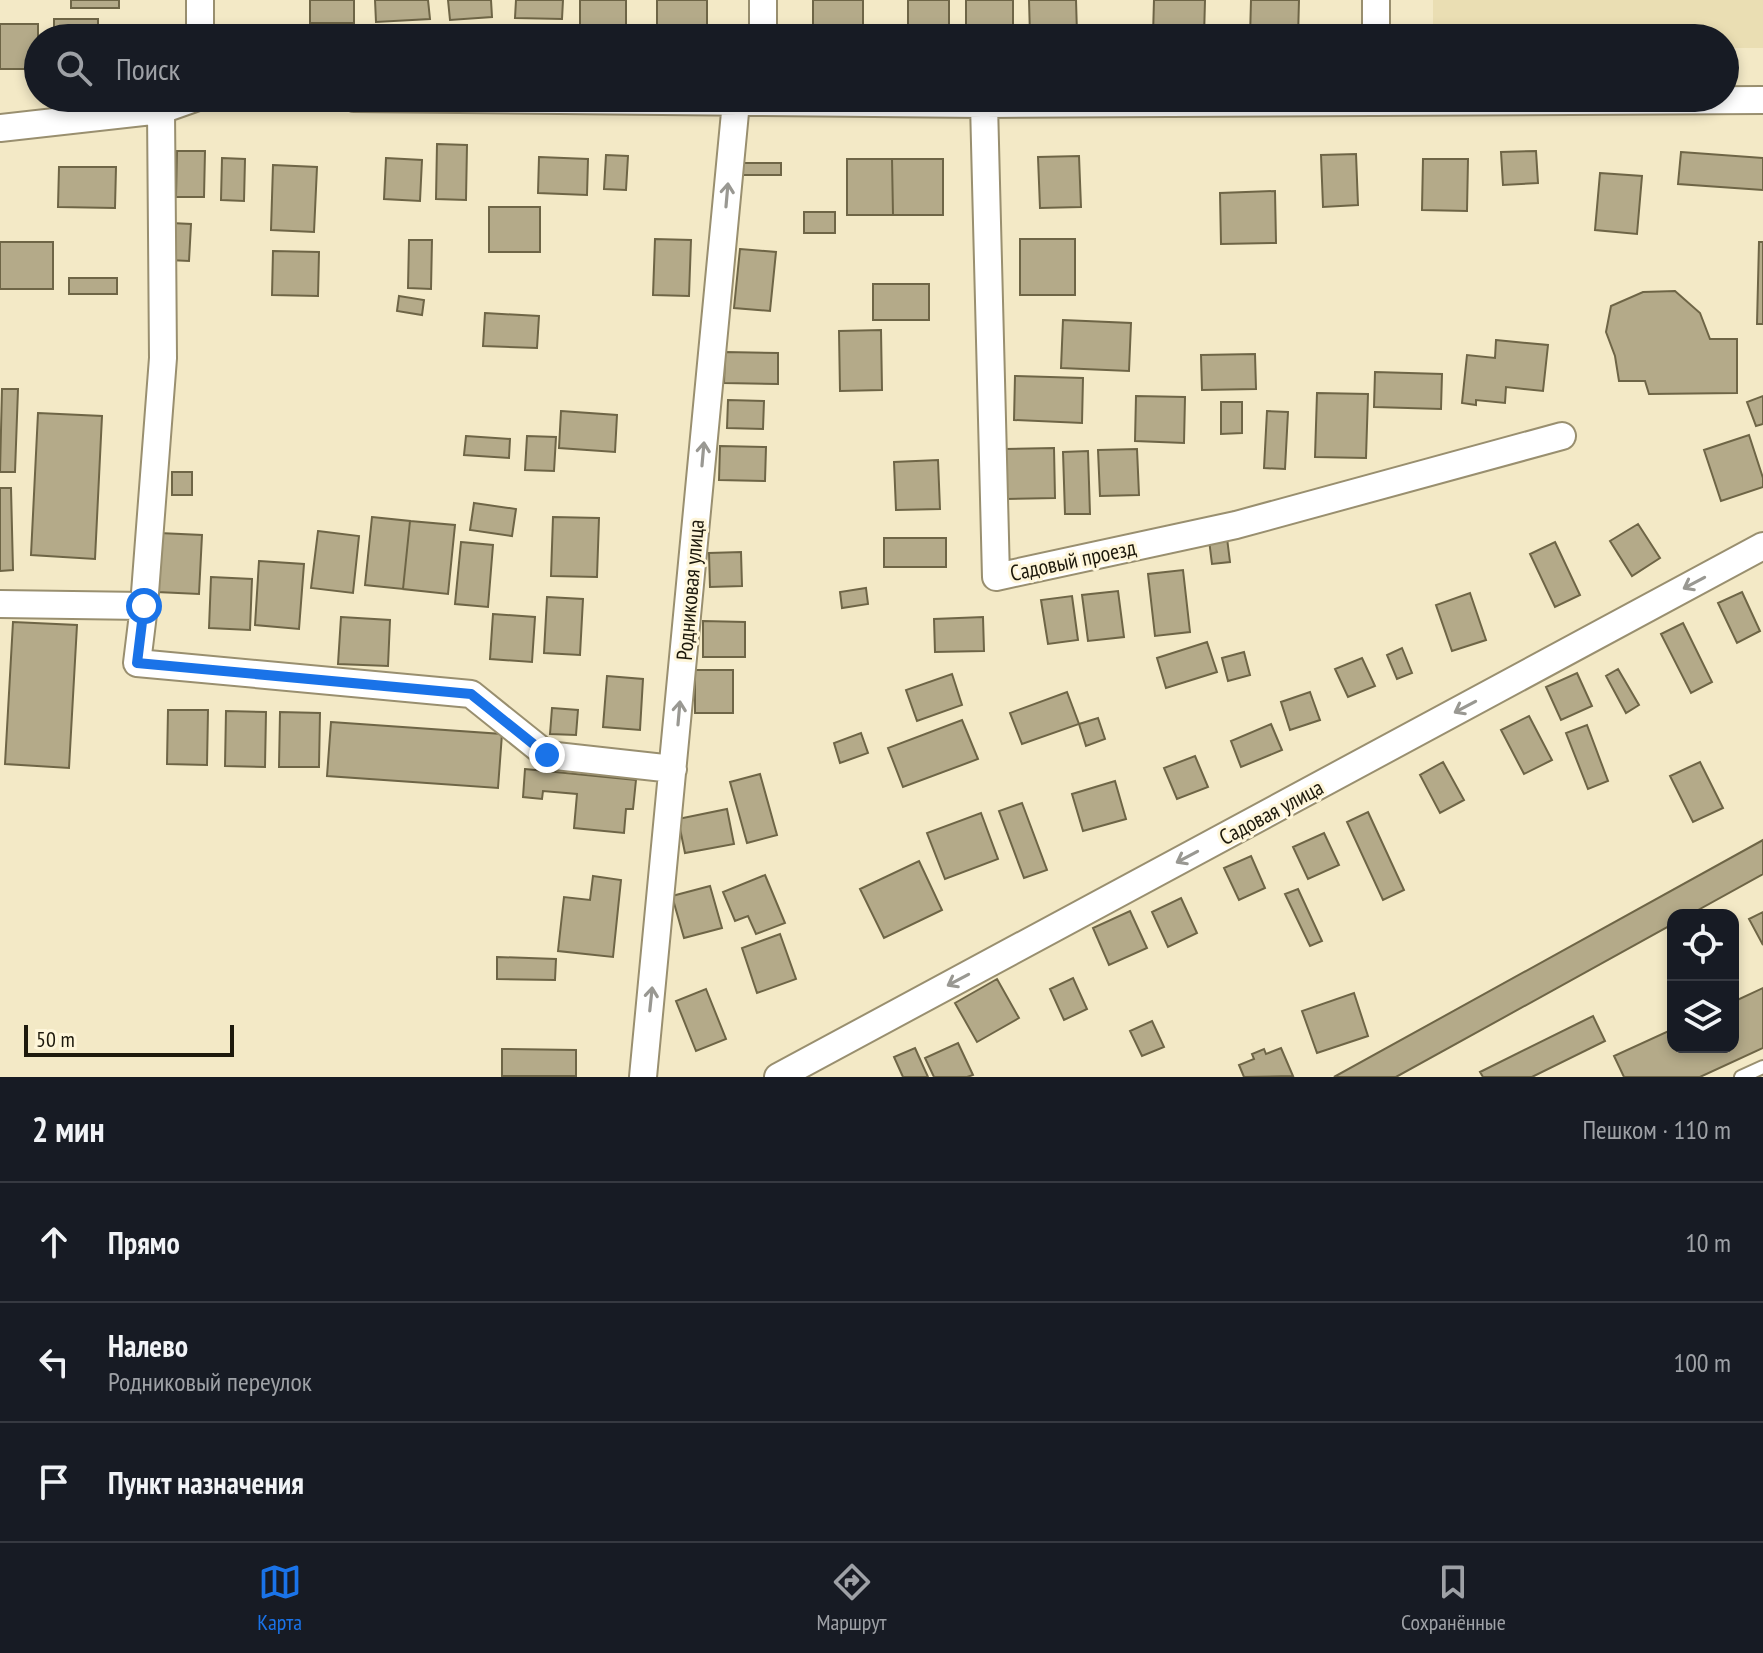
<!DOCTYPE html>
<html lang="ru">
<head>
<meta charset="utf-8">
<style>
  body { margin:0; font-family:"PT Sans Narrow",sans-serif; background:#242831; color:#f1f3f6 }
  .controls { position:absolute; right:24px; bottom:24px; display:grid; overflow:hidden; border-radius:16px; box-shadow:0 4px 12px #0003 }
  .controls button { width:72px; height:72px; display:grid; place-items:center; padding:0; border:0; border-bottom:2px solid #363941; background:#171b24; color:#f1f3f6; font:40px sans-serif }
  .scale { position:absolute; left:24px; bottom:20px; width:210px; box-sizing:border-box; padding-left:8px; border:4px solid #1d190c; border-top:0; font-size:22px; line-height:28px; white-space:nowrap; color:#1d190c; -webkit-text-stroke:6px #fef6da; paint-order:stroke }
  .stop { position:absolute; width:24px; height:24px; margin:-18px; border:6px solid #1a73e8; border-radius:50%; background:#fff }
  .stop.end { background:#1a73e8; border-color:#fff; box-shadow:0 2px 8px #0008 }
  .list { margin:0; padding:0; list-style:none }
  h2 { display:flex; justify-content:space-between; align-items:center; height:104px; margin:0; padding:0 32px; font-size:34px }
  h2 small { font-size:26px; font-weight:400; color:#9ea1a6 }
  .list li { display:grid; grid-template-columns:52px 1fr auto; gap:24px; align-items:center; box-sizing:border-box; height:120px; padding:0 32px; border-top:2px solid #363941 }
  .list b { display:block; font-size:30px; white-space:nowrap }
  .list p { margin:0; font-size:26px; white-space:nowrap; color:#9ea1a6 }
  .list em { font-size:26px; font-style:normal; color:#9ea1a6 }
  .icon { flex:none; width:44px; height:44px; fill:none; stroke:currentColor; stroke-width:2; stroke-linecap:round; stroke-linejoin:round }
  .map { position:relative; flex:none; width:1763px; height:1077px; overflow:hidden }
  .search { position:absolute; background:#171b24; box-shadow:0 4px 12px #0003; left:24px; right:24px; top:24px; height:88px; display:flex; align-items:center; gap:20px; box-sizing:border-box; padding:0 28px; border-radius:44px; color:#9ea1a6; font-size:30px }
  .sheet { height:464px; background:#171b24 }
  nav { display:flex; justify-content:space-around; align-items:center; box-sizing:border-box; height:112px; border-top:2px solid #363941; background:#171b24; font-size:22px; color:#9ea1a6 }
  nav a { display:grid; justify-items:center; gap:4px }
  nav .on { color:#1a73e8 }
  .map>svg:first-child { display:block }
</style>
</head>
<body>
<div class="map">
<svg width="1763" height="1077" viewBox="0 0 1763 1077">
  <rect width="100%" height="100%" fill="#f3e9c6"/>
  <path fill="#eadeb3" d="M1433,0H1763V48H1725V38H1433Z"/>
  <path fill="#b4aa89" stroke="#6e6546" stroke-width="2" d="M71,0H119V8H71Z
    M310,0H354V23H310Z
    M375,0H428L430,19L376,22Z
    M448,0H491L492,17L450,20Z
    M516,0H563L562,19L515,18Z
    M580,0H626V26L580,27Z
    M657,0H707V28H657Z
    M813,0H863V37H813Z
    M908,0H949V30H908Z
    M966,0H1013V32H966Z
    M1029,0H1076L1077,33L1030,35Z
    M1154,0H1205L1204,37L1153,35Z
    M1251,0H1299L1298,38H1250Z
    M54,19H98V38H54Z
    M0,24H38V69H0Z
    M437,144L467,145L466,200L436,199Z
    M177,151H205L204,197H176Z
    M1536,151L1538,183L1503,185L1501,152Z
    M1681,152L1763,158V190L1678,184Z
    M1356,154L1358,205L1323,207L1321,155Z
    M606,155L628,156L626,190L604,189Z
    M1079,156L1081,207L1040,208L1038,157Z
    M539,157L588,159L587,195L538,193Z
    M222,158L245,159L244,201L221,200Z
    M386,158L422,160L420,201L384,199Z
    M847,159H892L893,215H847Z
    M892,159H943V215H893Z
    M1423,159H1468L1467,211L1422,210Z
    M741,163H781V175H741Z
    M273,165L317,167L314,232L271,230Z
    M59,167H116L115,208L58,207Z
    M1600,173L1642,176L1637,234L1595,230Z
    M1275,191L1276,243L1221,244L1220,193Z
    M489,207H540V252H489Z
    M804,212H835V233H804Z
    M171,223L191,224L189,261L169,260Z
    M655,239L691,240L689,296L653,295Z
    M1020,239H1075V295H1020Z
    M409,240H432L431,289L408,288Z
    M0,242H53V289H0Z
    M1759,242H1763V324H1757Z
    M740,249L776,252L770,311L734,308Z
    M273,251L319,252L318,296L272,295Z
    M69,278H117V294H69Z
    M873,284H929V320H873Z
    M1675,291L1700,313L1710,339H1737V393L1649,394L1645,381H1619L1615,356L1606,332L1611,306L1643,292Z
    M399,296L424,300L422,315L397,311Z
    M485,313L539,316L537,348L483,346Z
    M1063,320L1131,323L1129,371L1061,368Z
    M881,330L882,390L840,391L839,331Z
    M1496,340L1548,345L1543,391L1506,387L1505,403L1476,400V405L1462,403L1467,355L1495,358Z
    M725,352L778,353V384L724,383Z
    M1255,354L1256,389L1202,390L1201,355Z
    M1375,372L1442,374L1441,409L1374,407Z
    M1015,376L1083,378L1082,423L1014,420Z
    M2,389H18L15,472H0Z
    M1317,393L1368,394L1366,458L1315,457Z
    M1136,396L1185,397L1184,443L1135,441Z
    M1763,396V424L1756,426L1747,402Z
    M728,400L764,401L763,429L727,428Z
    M1221,402H1242V433L1221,434Z
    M561,411L617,415L615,452L559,448Z
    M1267,411L1288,412L1285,469L1264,468Z
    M38,413L102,416L95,559L31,555Z
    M1749,435L1763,478V487L1721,501L1704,450Z
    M466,436L510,439L509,458L464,455Z
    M527,436L556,437L554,471L525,470Z
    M720,446L766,447L765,481L719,480Z
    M1054,448L1055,498L1006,499L1005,449Z
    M1137,449L1139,495L1100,496L1098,450Z
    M1088,451L1090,514H1065L1063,452Z
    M938,460L940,509L896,510L894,462Z
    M172,472H192V495H172Z
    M0,488H11L13,570L0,571Z
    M474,503L516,509L512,536L470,530Z
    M372,517L410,521L403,589L365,585Z
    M553,517L599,518L597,577L551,576Z
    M410,521L455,525L448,594L403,589Z
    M1638,524L1660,558L1632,576L1610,541Z
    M318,531L359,536L353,593L311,588Z
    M159,533L202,535L199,594L157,592Z
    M884,538H946V567H884Z
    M1227,538L1230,562L1212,564L1209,540Z
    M461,542L493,545L488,607L455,604Z
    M1555,542L1580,595L1555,607L1530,554Z
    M741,552L742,586L710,587L709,553Z
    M259,561L304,564L299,629L255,625Z
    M1183,570L1190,632L1155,636L1148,574Z
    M211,577L252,579L250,630L209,628Z
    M866,588L868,604L842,608L840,592Z
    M1118,591L1124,637L1088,641L1082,595Z
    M1742,592L1760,631L1737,643L1718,603Z
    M1470,593L1486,640L1452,651L1436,605Z
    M1072,596L1078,640L1048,644L1041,600Z
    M547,597L583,599L580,655L544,653Z
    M493,614L535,617L532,662L490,659Z
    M341,617L390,620L388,666L338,664Z
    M983,617L984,651L935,652L934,619Z
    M703,621L745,622V657H703Z
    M13,622L77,625L69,768L5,764Z
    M1683,623L1712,682L1691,693L1661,634Z
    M1207,642L1217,672L1166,688L1157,658Z
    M1402,648L1412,673L1397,679L1387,655Z
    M1244,652L1250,675L1228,681L1222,658Z
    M1362,658L1375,686L1348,697L1335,669Z
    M1618,669L1639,705L1626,713L1606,676Z
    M695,670H733V713H695Z
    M1577,673L1592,706L1561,720L1546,687Z
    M952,674L962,705L917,721L906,690Z
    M607,676L643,679L640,730L603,727Z
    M1067,692L1079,724L1022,744L1010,713Z
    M1310,692L1320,720L1290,730L1281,702Z
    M552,708L578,710L576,735L550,734Z
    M168,710H208L207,765L167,764Z
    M226,711L266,712L265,767L225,766Z
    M280,712L320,713L319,767H279Z
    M1529,716L1552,760L1524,774L1501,730Z
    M1098,718L1105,739L1086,746L1079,724Z
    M962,720L978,759L903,787L888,748Z
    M331,722L502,734L498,788L327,776Z
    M1271,724L1282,750L1241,767L1231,741Z
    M1587,725L1608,781L1588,789L1566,733Z
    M861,733L868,753L840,763L834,743Z
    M1195,756L1208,787L1177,799L1164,768Z
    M1443,762L1464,800L1440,813L1420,775Z
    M1700,762L1723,808L1693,822L1670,776Z
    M525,769L636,780L633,809H626L624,833L574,828L577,794L543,791L542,799L523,797Z
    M760,774L777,835L747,843L730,782Z
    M1115,781L1126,819L1083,831L1072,794Z
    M1022,803L1047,870L1024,878L999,811Z
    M727,809L734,844L685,853L678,819Z
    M1368,812L1404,890L1383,900L1347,822Z
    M981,813L998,859L945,879L927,833Z
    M1324,833L1339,865L1308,879L1293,847Z
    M1763,840V874L1689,915H1673V924L1396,1077H1334Z
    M1251,856L1265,888L1239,900L1224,868Z
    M919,861L942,910L884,938L860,889Z
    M765,875L785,923L756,934L748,916L735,921L723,892Z
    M593,876L621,880L613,957L558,951L564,897L590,900Z
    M710,886L722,928L684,938L672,896Z
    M1298,889L1322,941L1310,946L1285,894Z
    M1181,898L1197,933L1168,947L1152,912Z
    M1130,911L1147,948L1109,965L1093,928Z
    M1763,912V945L1749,919Z
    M780,934L796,979L757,993L742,948Z
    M497,957L556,959L555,980L497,979Z
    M1073,978L1087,1009L1064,1020L1050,989Z
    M997,979L1019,1018L977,1042L955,1003Z
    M1763,988V1048L1700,1077H1624L1614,1056L1673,1029V1047H1733V1002Z
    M706,989L726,1039L696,1051L676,1001Z
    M1354,993L1368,1036L1317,1053L1302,1011Z
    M1593,1016L1605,1041L1532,1077H1483L1480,1072Z
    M1152,1021L1164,1047L1142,1056L1130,1031Z
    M958,1043L973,1075L967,1077H934L925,1058Z
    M915,1048L928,1077H903L894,1057Z
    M1281,1048L1293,1076L1244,1077L1239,1065L1254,1059L1252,1054L1264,1049L1266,1054Z
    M502,1049L576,1050V1076H502Z"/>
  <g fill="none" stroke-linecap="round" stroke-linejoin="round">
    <defs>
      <path id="lane" d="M1741,1077L1763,1067"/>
      <path id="street" d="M200,38V0
        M763,38V0
        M1376,38V0
        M354,98L984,104L1763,100
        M984,104L996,577L1236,525L1562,436
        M161,110L163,358L144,606L137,663L471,694L547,755L673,769
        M0,128L161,110L195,98
        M0,604L144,606
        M643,1077L736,102
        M778,1077L1763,546"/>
    </defs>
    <use href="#lane" stroke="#998f6f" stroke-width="16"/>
    <use href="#street" stroke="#998f6f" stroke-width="30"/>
    <use href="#lane" stroke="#fff" stroke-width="12"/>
    <use href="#street" stroke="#fff" stroke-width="26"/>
  </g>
  <defs><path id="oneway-shaft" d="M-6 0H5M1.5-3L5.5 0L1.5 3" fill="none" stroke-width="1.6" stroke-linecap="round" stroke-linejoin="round" transform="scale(2)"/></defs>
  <g stroke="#999892">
    <use href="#oneway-shaft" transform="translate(727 195) rotate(-85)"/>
    <use href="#oneway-shaft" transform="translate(703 454) rotate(-85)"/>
    <use href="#oneway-shaft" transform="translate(1694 583) rotate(152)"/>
    <use href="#oneway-shaft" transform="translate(1465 707) rotate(152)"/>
    <use href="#oneway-shaft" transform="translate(679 713) rotate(-85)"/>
    <use href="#oneway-shaft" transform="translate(1187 857) rotate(152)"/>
    <use href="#oneway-shaft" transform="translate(958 980) rotate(152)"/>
    <use href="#oneway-shaft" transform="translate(651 999) rotate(-84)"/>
  </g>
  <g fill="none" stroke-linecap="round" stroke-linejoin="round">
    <path stroke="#1a73e8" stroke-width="10" d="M144,606L137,663L471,694L547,755"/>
  </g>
  <g text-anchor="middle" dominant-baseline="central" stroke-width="6" stroke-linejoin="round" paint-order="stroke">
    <g font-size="22" fill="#1d190c" stroke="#fef6da">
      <text transform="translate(1073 560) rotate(-12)">Садовый проезд</text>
      <text transform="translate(690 590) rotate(-85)">Родниковая улица</text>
      <text transform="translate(1271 812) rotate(-28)">Садовая улица</text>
    </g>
  </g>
</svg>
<div class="controls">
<button><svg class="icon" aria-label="locate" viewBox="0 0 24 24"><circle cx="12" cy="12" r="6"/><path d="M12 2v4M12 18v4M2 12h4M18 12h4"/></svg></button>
<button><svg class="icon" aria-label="layers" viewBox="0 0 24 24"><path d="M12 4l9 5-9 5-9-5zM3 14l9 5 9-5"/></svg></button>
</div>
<div class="scale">50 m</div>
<div class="stop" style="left:144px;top:606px"></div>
<div class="stop end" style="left:547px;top:755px"></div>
<div class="search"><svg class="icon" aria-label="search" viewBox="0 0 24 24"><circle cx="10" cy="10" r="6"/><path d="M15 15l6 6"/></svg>Поиск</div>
</div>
<section class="sheet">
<h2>2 мин<small>Пешком · 110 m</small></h2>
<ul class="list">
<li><svg class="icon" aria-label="ahead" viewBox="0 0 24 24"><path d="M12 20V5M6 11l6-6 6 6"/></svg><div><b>Прямо</b></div><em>10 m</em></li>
<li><svg class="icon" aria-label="left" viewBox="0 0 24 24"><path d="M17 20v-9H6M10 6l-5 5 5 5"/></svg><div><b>Налево</b><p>Родниковый переулок</p></div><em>100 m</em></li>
<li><svg class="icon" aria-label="arrive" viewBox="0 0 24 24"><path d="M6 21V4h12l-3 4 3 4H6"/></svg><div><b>Пункт назначения</b></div></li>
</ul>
</section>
<nav>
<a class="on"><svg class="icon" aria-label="map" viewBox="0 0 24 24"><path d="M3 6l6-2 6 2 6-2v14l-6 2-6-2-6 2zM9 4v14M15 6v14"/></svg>Карта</a>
<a><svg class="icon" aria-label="directions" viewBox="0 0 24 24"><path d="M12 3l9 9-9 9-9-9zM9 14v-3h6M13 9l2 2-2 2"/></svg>Маршрут</a>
<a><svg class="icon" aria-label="saved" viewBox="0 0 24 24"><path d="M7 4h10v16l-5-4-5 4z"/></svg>Сохранённые</a>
</nav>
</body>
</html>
